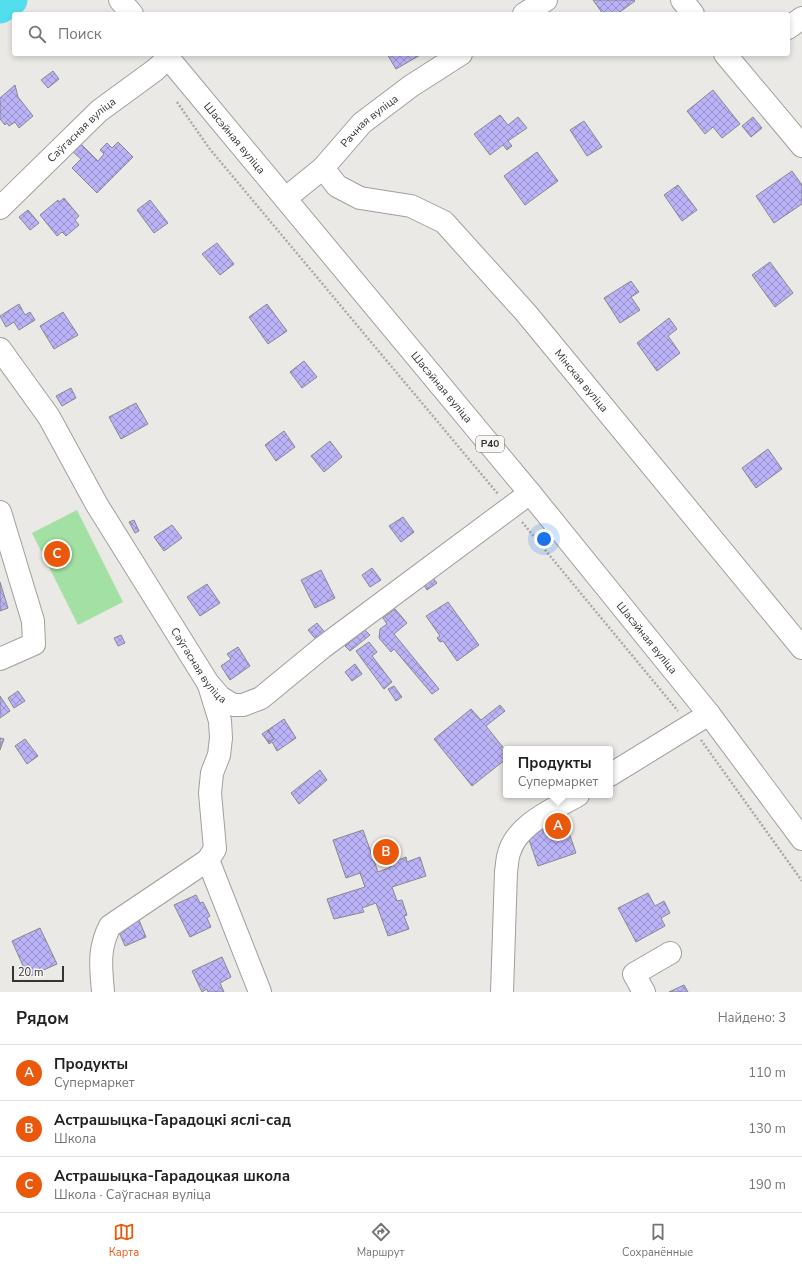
<!DOCTYPE html>
<html lang="ru">
<head>
<meta charset="utf-8">
<style>
  body { margin:0; font-family:"Nunito Sans",sans-serif; background:#f2f2f2; color:#202124 }
  .scale { position:absolute; left:12px; bottom:10px; width:52px; box-sizing:border-box; padding-left:4px; border:2px solid #353534; border-top:0; font-size:11px; line-height:14px; white-space:nowrap; color:#353534; -webkit-text-stroke:3px #f8f6f3; paint-order:stroke }
  .you { position:absolute; left:544px; top:539px; width:14px; height:14px; margin:-10px; border:3px solid #fff; border-radius:50%; background:#1a73e8; box-shadow:0 0 0 6px #1a73e833 }
  .badge { display:grid; place-items:center; width:26px; height:26px; border-radius:50%; background:#ea580c; color:#fff; font-size:13px; font-weight:700 }
  .pin { position:absolute; translate:-50% -50%; border:2px solid #fff; box-shadow:0 1px 4px #0006 }
  .popup { position:absolute; left:503px; top:746px; width:110px; height:52px; box-sizing:border-box; display:grid; place-content:center; border-radius:4px; background:#fff; filter:drop-shadow(0 1px 3px #0005); font-size:13px; white-space:nowrap; color:#757577 }
  .popup b { font-size:15px; color:#202124 }
  .popup::after { content:''; position:absolute; left:50%; top:100%; margin-left:-8px; border:8px solid transparent; border-top-color:#fff }
  .list { margin:0; padding:0; list-style:none }
  h2 { display:flex; justify-content:space-between; align-items:center; height:52px; margin:0; padding:0 16px; font-size:17px }
  h2 small { font-size:13px; font-weight:400; color:#757577 }
  .list li { display:grid; grid-template-columns:26px 1fr auto; gap:12px; align-items:center; box-sizing:border-box; height:56px; padding:0 16px; border-top:1px solid #e0e0e0 }
  .list b { display:block; font-size:15px; white-space:nowrap }
  .list p { margin:0; font-size:13px; white-space:nowrap; color:#757577 }
  .list em { font-size:13px; font-style:normal; color:#757577 }
  .icon { flex:none; width:22px; height:22px; fill:none; stroke:currentColor; stroke-width:2; stroke-linecap:round; stroke-linejoin:round }
  .map { position:relative; flex:none; width:802px; height:992px; overflow:hidden }
  .search { position:absolute; background:#fff; box-shadow:0 2px 6px #0003; left:12px; right:12px; top:12px; height:44px; display:flex; align-items:center; gap:10px; box-sizing:border-box; padding:0 14px; border-radius:4px; color:#757577; font-size:15px }
  .sheet { height:220px; background:#fff }
  nav { display:flex; justify-content:space-around; align-items:center; box-sizing:border-box; height:56px; border-top:1px solid #e0e0e0; background:#fff; font-size:11px; color:#757577 }
  nav a { display:grid; justify-items:center; gap:2px }
  nav .on { color:#ea580c }
  .map>svg:first-child { display:block }
</style>
</head>
<body>
<div class="map">
<svg width="802" height="992" viewBox="0 0 802 992">
  <defs>
    <pattern id="building-cross-hatch" width="8" height="8" patternUnits="userSpaceOnUse"><rect width="8" height="8" fill="#bbb3f7"/><path d="M0 0l8 8M0 8l8-8" fill="none" stroke="#9992c9"/></pattern>
  </defs>
  <rect width="100%" height="100%" fill="#ebe9e6"/>
  <path fill="#a2e1a3" d="M77,510L123,602L78,625L32,533Z"/>
  <g fill="none" stroke-linecap="round" stroke-linejoin="round">
    <path stroke="#52deed" stroke-width="31" d="M0,8L12,0"/>
  </g>
  <path fill="url(#building-cross-hatch)" stroke="#88888b" d="M593,0H634L635,1L617,14H603Z
    M387,54H422L396,69Z
    M53,71L59,79L48,88L41,80Z
    M15,85L18,97L33,116L19,128L15,122L9,126L7,123L5,125L0,119V98Z
    M713,90L740,124L722,138L713,127L705,134L687,111Z
    M500,115L508,125L518,117L527,128L508,141L512,146L507,150L503,145L490,155L474,134Z
    M753,117L762,128L751,137L742,126Z
    M584,121L602,147L587,156L570,130Z
    M118,142L133,157L97,193L72,168L81,159L73,152L81,144L98,161L104,154L100,150L107,143L112,148Z
    M537,152L558,181L525,205L504,176Z
    M792,171L802,185V204L774,223L756,196Z
    M678,185L697,210L682,221L664,195Z
    M64,198L79,216L75,220L79,225L66,236L62,232L57,236L40,215L58,200L59,202Z
    M150,200L168,223L154,233L137,210Z
    M28,210L39,223L30,230L19,217Z
    M217,243L234,264L220,275L202,254Z
    M770,262L793,293L775,307L752,275Z
    M631,281L639,292L631,297L640,310L620,323L604,298Z
    M19,304L25,315L30,312L35,320L19,330L14,322L6,327L0,316Z
    M267,304L287,331L268,344L249,317Z
    M63,312L78,335L54,349L40,326Z
    M669,318L677,329L668,336L680,353L657,371L637,343Z
    M304,361L317,377L302,388L290,372Z
    M71,388L76,398L62,406L56,396Z
    M136,403L148,424L121,439L109,417Z
    M284,431L295,447L276,461L265,445Z
    M330,441L342,457L324,472L311,456Z
    M768,449L782,469L756,488L742,468Z
    M403,517L414,532L401,542L389,526Z
    M134,520L139,531L135,533L129,522Z
    M172,525L182,538L164,551L154,537Z
    M372,568L381,580L370,587L362,575Z
    M321,570L335,598L315,608L301,580Z
    M432,577L437,583L427,590L423,584Z
    M0,582L8,608L0,611Z
    M207,584L220,603L200,616L187,597Z
    M448,602L479,645L457,661L443,641L440,642L437,638L440,636L426,616Z
    M395,609L407,623L394,634L439,689L432,694L394,649L391,652L379,638L380,629L387,624L383,618Z
    M317,623L327,635L318,642L308,630Z
    M365,630L370,635L350,651L345,646Z
    M121,635L125,643L118,646L114,638Z
    M369,642L377,652L372,656L392,682L384,689L356,651Z
    M238,647L250,666L230,680L221,666L231,659L227,654Z
    M355,664L362,674L352,681L345,672Z
    M394,686L402,697L396,701L388,689Z
    M18,691L25,701L14,708L8,698Z
    M0,696L10,711L0,718Z
    M500,705L505,711L486,726L506,751V759L472,786L434,739L471,709L481,720Z
    M284,719L296,738L277,751L272,742L269,744L268,742L274,739L268,730Z
    M268,730L274,739L268,742L262,734Z
    M0,738L4,739L0,750Z
    M25,739L38,756L27,764L15,746Z
    M320,770L327,780L299,804L291,793Z
    M565,821L576,853L538,866L527,834Z
    M363,830L378,872L391,867L390,863L406,857L407,862L420,857L426,876L392,887L397,901L402,900L407,915L404,916L409,929L388,936L376,903L362,908L364,912L334,919L327,899L365,887L360,873L346,878L333,840Z
    M648,893L655,906L664,901L670,913L661,918L665,926L636,942L618,908Z
    M196,895L200,903L203,902L210,916L207,918L211,927L190,937L174,905Z
    M139,920L146,937L125,946L118,930Z
    M40,928L57,964L28,977L12,941Z
    M222,957L231,977L220,983L224,992H208L207,989L202,992L192,971Z
    M684,985L688,992H669Z"/>
  <g fill="none" stroke-linecap="round" stroke-linejoin="round">
    <defs>
      <g id="minor">
        <path d="M682,0L693,14"/>
        <path d="M524,14L546,0"/>
        <path d="M788,28L802,18"/>
        <path d="M725,54L802,146"/>
        <path id="s1" d="M323,168L337,186L360,198L411,206L444,222L526,313L802,648"/>
        <path id="s2" d="M286,198L323,168L362,123L411,86L461,54"/>
        <path id="s3" d="M0,208L99,111L155,70L168,58"/>
        <path id="s4" d="M0,349L49,417L97,505L208,683L220,697L233,705H243L261,698L323,647L530,493"/>
        <path d="M0,512L33,621L34,644L0,659"/>
        <path d="M610,775L709,714"/>
        <path d="M208,860L260,992"/>
        <path d="M103,992C101,967 98,949 110,926L208,860L215,849L210,793L212,773L219,755L221,738L220,721L209,685"/>
        <path d="M502,992L506,872C507,866 507,859 509,853C517,824 553,810 578,795"/>
        <path d="M644,992L634,974L670,953"/>
      </g>
      <g id="major">
        <path d="M120,0L132,14"/>
        <path id="s5" d="M165,54L530,493L709,714L802,839"/>
      </g>
    </defs>
    <use href="#minor" stroke="#a19f9c" stroke-width="24"/>
    <use href="#major" stroke="#a19f9c" stroke-width="24"/>
    <path stroke="#aaa9a6" stroke-width="2.5" stroke-dasharray="2 2" stroke-linecap="butt" d="M177,102L209,148L498,494
      M522,522L678,711
      M701,740L802,881"/>
    <use href="#minor" stroke="#fff" stroke-width="22"/>
    <use href="#major" stroke="#fff" stroke-width="22"/>
  </g>
  <g text-anchor="middle" dominant-baseline="central" stroke-width="3" stroke-linejoin="round" paint-order="stroke">
    <rect fill="#f8f6f3" stroke="#706f6d" stroke-width="1" x="476" y="436" width="28" height="16" rx="3"/>
    <g font-size="10" font-weight="bold" fill="#353534">
      <text x="490" y="444">Р40</text>
    </g>
    <g font-size="11" fill="#353534" stroke="#f8f6f3">
      <text stroke="none"><textPath href="#s2" startOffset="114">Рачная вуліца</textPath></text>
      <text stroke="none"><textPath href="#s3" startOffset="113">Саўгасная вуліца</textPath></text>
      <text stroke="none"><textPath href="#s5" startOffset="109">Шасэйная вуліца</textPath></text>
      <text stroke="none"><textPath href="#s1" startOffset="347">Мінская вуліца</textPath></text>
      <text stroke="none"><textPath href="#s5" startOffset="433">Шасэйная вуліца</textPath></text>
      <text stroke="none"><textPath href="#s5" startOffset="757">Шасэйная вуліца</textPath></text>
      <text stroke="none"><textPath href="#s4" startOffset="374">Саўгасная вуліца</textPath></text>
    </g>
  </g>
</svg>
<div class="scale">20 m</div>
<div class="you"></div>
<div class="pin badge" style="left:558px;top:826px">A</div>
<div class="popup"><b>Продукты</b>Супермаркет</div>
<div class="pin badge" style="left:386px;top:852px">B</div>
<div class="pin badge" style="left:57px;top:554px">C</div>
<div class="search"><svg class="icon" aria-label="search" viewBox="0 0 24 24"><circle cx="10" cy="10" r="6"/><path d="M15 15l6 6"/></svg>Поиск</div>
</div>
<section class="sheet">
<h2>Рядом<small>Найдено: 3</small></h2>
<ul class="list">
<li><span class="badge">A</span><div><b>Продукты</b><p>Супермаркет</p></div><em>110 m</em></li>
<li><span class="badge">B</span><div><b>Астрашыцка-Гарадоцкі яслі-сад</b><p>Школа</p></div><em>130 m</em></li>
<li><span class="badge">C</span><div><b>Астрашыцка-Гарадоцкая школа</b><p>Школа · Саўгасная вуліца</p></div><em>190 m</em></li>
</ul>
</section>
<nav>
<a class="on"><svg class="icon" aria-label="map" viewBox="0 0 24 24"><path d="M3 6l6-2 6 2 6-2v14l-6 2-6-2-6 2zM9 4v14M15 6v14"/></svg>Карта</a>
<a><svg class="icon" aria-label="directions" viewBox="0 0 24 24"><path d="M12 3l9 9-9 9-9-9zM9 14v-3h6M13 9l2 2-2 2"/></svg>Маршрут</a>
<a><svg class="icon" aria-label="saved" viewBox="0 0 24 24"><path d="M7 4h10v16l-5-4-5 4z"/></svg>Сохранённые</a>
</nav>
</body>
</html>
